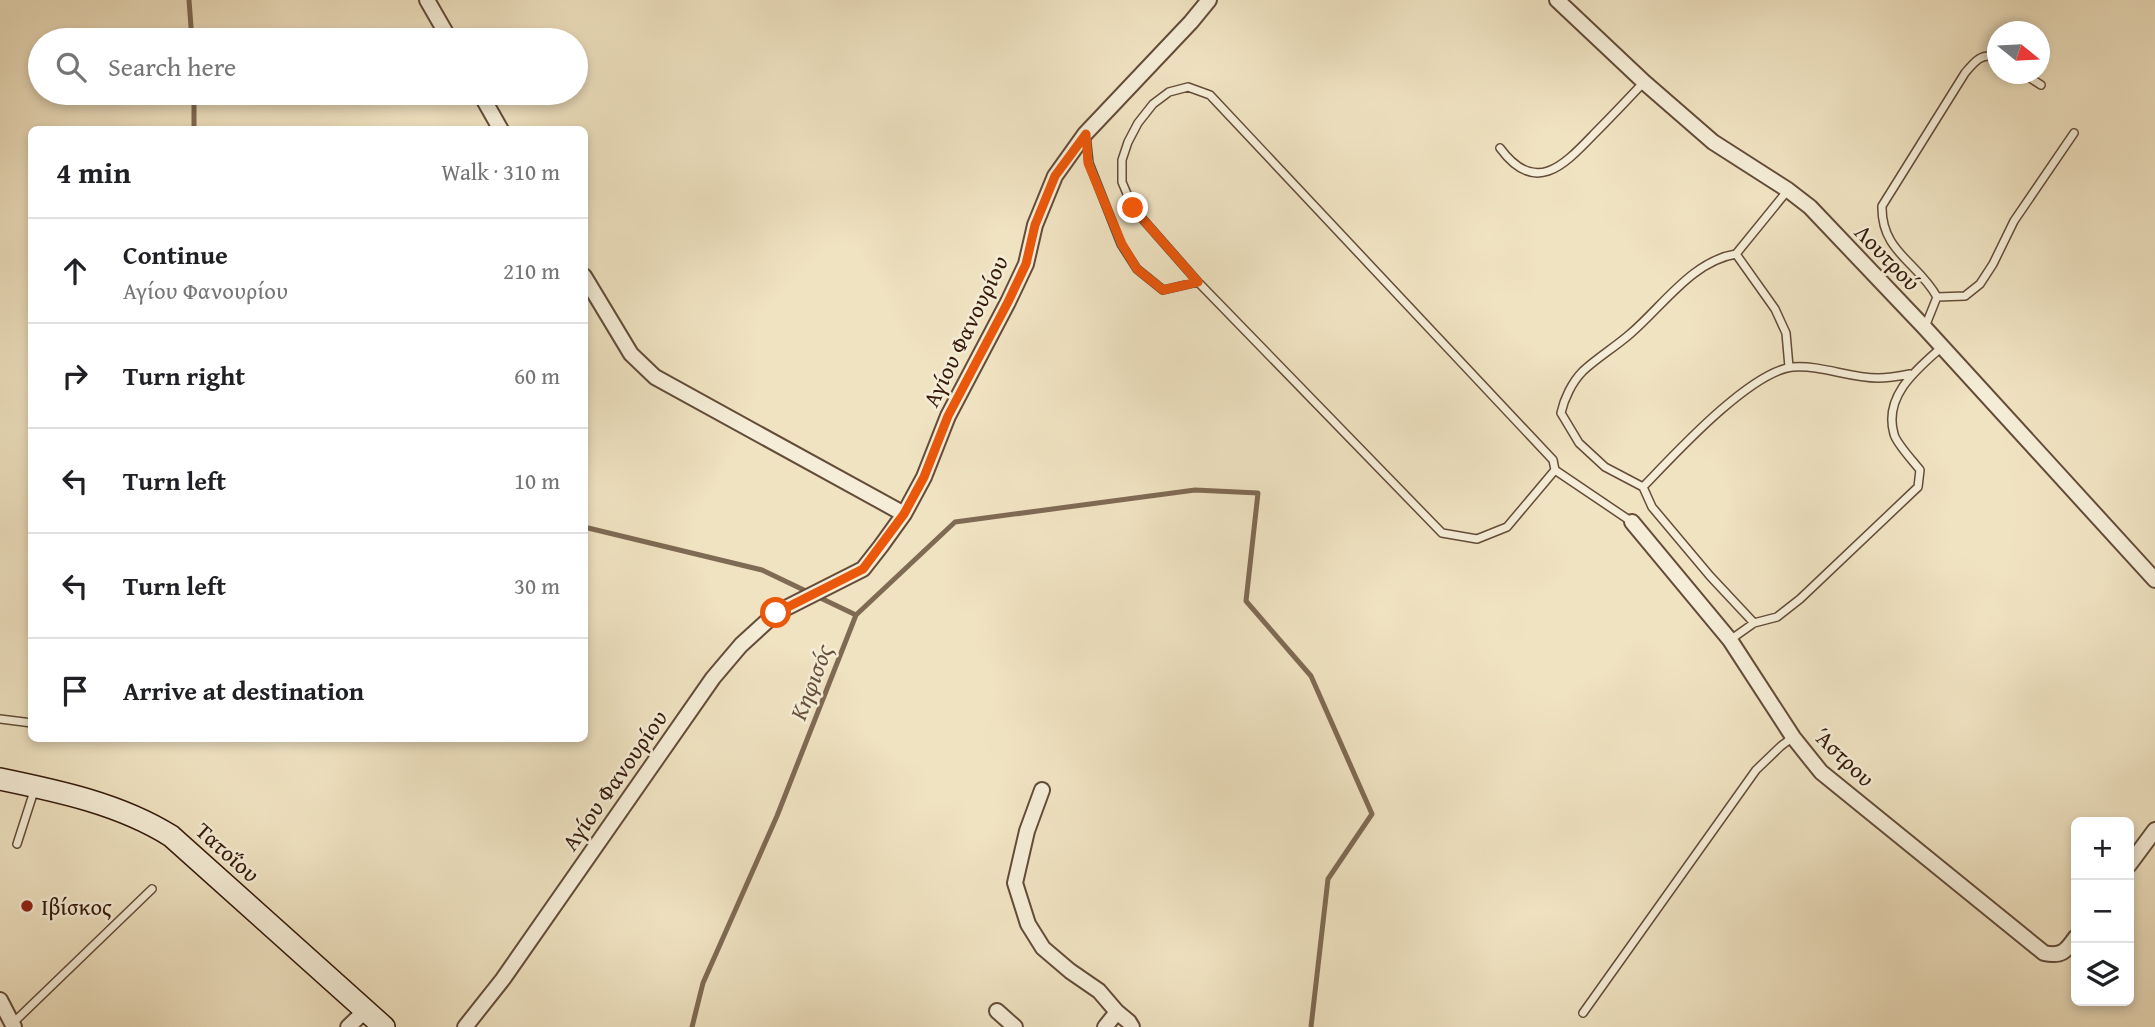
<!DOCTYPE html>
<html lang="en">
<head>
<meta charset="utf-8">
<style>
  body { margin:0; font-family:"Gentium Book Plus",serif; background:#f2f2f2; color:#202124 }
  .controls { position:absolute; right:21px; bottom:21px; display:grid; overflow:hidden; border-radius:10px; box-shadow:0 4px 10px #0003 }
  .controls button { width:63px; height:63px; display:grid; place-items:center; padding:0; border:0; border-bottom:2px solid #e0e0e0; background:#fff; color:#202124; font:35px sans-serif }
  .compass { position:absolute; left:1987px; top:21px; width:63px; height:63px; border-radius:50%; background:#fff; box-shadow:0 4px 10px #0003; rotate:108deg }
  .stop { position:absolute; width:21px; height:21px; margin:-16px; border:5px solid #ea580c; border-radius:50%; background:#fff }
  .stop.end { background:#ea580c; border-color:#fff; box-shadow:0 2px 7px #0008 }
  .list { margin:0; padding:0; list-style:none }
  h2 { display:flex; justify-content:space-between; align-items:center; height:91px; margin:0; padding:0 28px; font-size:30px }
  h2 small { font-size:23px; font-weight:400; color:#757577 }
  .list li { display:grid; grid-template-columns:46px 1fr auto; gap:21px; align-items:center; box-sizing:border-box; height:105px; padding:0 28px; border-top:2px solid #e0e0e0 }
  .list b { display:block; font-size:26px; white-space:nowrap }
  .list p { margin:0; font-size:23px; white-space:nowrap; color:#757577 }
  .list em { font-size:23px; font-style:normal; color:#757577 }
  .icon { flex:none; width:38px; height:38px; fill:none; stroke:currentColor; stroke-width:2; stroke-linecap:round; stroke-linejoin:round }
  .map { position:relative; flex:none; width:2155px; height:1027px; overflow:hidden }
  .search { position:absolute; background:#fff; box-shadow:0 4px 10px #0003; left:28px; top:28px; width:560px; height:77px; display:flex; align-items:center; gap:18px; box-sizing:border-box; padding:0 24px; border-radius:38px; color:#757577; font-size:26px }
  .panel { position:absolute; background:#fff; box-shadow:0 4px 10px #0003; left:28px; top:126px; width:560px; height:616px; border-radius:10px }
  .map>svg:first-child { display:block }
</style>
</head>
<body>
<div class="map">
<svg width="2155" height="1027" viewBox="0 0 2155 1027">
  <rect width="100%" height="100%" fill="#f0e3c2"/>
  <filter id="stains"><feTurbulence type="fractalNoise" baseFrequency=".00286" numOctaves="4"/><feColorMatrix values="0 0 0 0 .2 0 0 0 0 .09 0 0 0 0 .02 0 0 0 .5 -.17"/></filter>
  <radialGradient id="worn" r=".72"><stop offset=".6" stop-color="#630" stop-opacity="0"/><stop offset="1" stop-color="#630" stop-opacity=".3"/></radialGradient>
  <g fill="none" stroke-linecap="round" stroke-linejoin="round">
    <path stroke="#7f6a54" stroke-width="5" d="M189,0L192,40
      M194,93V130
      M584,527L762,570L856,615L777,816L703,983L692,1027
      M856,615L955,522L1195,490L1258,493L1246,601L1311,676L1372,814L1328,879L1311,1027"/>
    <defs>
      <path id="service" d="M2024,74L2041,85
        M1188,87L1210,95L1553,460L1555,470L1507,527L1477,539L1442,533L1198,282L1133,208L1122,182V160L1128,142L1138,123L1153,104L1169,92Z
        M1086,135L1089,163L1121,244L1137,269L1163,290L1198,282
        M1500,148C1536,197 1565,164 1595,133C1612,116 1628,99 1644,82
        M1736,254L1788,190
        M1937,297L1965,296L1980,284L1993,264L2014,221L2074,133
        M1925,327L1937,297C1918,262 1881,252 1882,206L1965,73C1975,61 1981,53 1997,57
        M1555,470L1632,522
        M1643,487C1673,456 1750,371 1793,367C1822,365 1849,378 1878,378C1889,378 1900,376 1910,374
        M1754,623L1710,576L1652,507L1643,487L1605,467L1579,443L1561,413C1564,399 1572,382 1583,371C1597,358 1615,347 1630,334C1662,307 1692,261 1736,254L1775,309L1786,333L1789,367
        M1730,640L1754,623L1777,617L1800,599L1918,487L1920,470C1913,461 1896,443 1894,434C1883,396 1917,369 1942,347
        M0,719L32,723
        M17,844L35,788
        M1583,1013L1756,770L1781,746L1793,737
        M13,1023L152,889"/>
      <path id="minor" d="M427,0L450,40
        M1557,0L1644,82L1713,142L1788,190L1810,207L1925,328L2155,580
        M480,93L501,130
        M584,276L631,354L655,377L904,514
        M1632,522L1730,640L1793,737L1821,772L2044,953C2062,957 2066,951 2076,937
        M1042,790L1027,831L1015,883L1028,924L1043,948L1070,971L1099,991L1117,1012L1129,1022L1132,1027
        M2129,865L2155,830
        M0,1000L14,1027
        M997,1011L1015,1027
        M348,1027L366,1010
        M465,1027L503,979L713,678L741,645L776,613L863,569L881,546L904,514L924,477L948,416L1008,302L1026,264L1035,225L1055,176L1085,134L1191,22L1209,0
        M1105,1027L1117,1012"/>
      <path id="secondary" d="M0,779C58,791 120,804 171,836L384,1027"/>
    </defs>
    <use href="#service" stroke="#644c39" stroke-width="10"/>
    <use href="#minor" stroke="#644c39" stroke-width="18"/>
    <use href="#secondary" stroke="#351a0b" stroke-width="24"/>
    <use href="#service" stroke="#f5edd7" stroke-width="7"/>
    <use href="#minor" stroke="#f5edd7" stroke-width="14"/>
    <use href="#secondary" stroke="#f5edd7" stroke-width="21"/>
  </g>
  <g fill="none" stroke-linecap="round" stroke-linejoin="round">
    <path stroke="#ea580c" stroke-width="9" d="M776,613L863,569L904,514L924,477L948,416L1008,302L1026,264L1035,225L1055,176L1086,134L1088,163L1122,244L1137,269L1163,290L1198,282L1133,208"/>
  </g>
  <circle fill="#8f2418" stroke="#f5edd7" stroke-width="2.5" cx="27" cy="906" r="7"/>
  <g text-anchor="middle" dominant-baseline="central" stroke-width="5" stroke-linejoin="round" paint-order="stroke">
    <g font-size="23" fill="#351a0b" stroke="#f5edd7">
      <text transform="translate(1888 257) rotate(46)">Λουτρού</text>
      <text transform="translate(965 331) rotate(-64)">Αγίου Φανουρίου</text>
      <text transform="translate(1845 757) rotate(44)">Άστρου</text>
      <text transform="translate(614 780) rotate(-55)">Αγίου Φανουρίου</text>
      <text transform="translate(228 852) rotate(42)">Τατοΐου</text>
    </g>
    <g font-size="23" fill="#351a0b" stroke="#f5edd7" text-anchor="start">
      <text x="41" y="906">Ιβίσκος</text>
    </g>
    <g font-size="24" font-style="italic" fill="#664f3b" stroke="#f5edd7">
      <text transform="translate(811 682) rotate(-69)">Κηφισός</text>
    </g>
  </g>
  <rect width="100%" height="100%" filter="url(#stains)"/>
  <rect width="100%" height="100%" fill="url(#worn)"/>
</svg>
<div class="controls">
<button>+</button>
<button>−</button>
<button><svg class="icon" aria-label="layers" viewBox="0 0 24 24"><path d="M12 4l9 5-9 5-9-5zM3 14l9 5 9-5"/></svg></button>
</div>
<svg class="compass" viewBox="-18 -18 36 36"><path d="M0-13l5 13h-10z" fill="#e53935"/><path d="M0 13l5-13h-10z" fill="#757577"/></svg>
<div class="stop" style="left:776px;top:613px"></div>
<div class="stop end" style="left:1133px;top:208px"></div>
<div class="search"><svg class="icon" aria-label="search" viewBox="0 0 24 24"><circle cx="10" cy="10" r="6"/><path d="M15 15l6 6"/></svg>Search here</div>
<section class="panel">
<h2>4 min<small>Walk · 310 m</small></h2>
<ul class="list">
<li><svg class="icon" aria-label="ahead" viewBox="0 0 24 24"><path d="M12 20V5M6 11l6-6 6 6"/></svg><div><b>Continue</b><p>Αγίου Φανουρίου</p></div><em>210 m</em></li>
<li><svg class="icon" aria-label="right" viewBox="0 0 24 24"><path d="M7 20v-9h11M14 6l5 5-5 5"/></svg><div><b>Turn right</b></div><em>60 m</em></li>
<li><svg class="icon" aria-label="left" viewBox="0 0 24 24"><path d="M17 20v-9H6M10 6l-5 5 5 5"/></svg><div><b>Turn left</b></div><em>10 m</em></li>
<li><svg class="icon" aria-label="left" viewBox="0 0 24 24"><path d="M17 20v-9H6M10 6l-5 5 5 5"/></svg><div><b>Turn left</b></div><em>30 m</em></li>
<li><svg class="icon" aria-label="arrive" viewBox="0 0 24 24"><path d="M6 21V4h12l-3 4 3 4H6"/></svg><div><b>Arrive at destination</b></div></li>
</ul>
</section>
</div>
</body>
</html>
